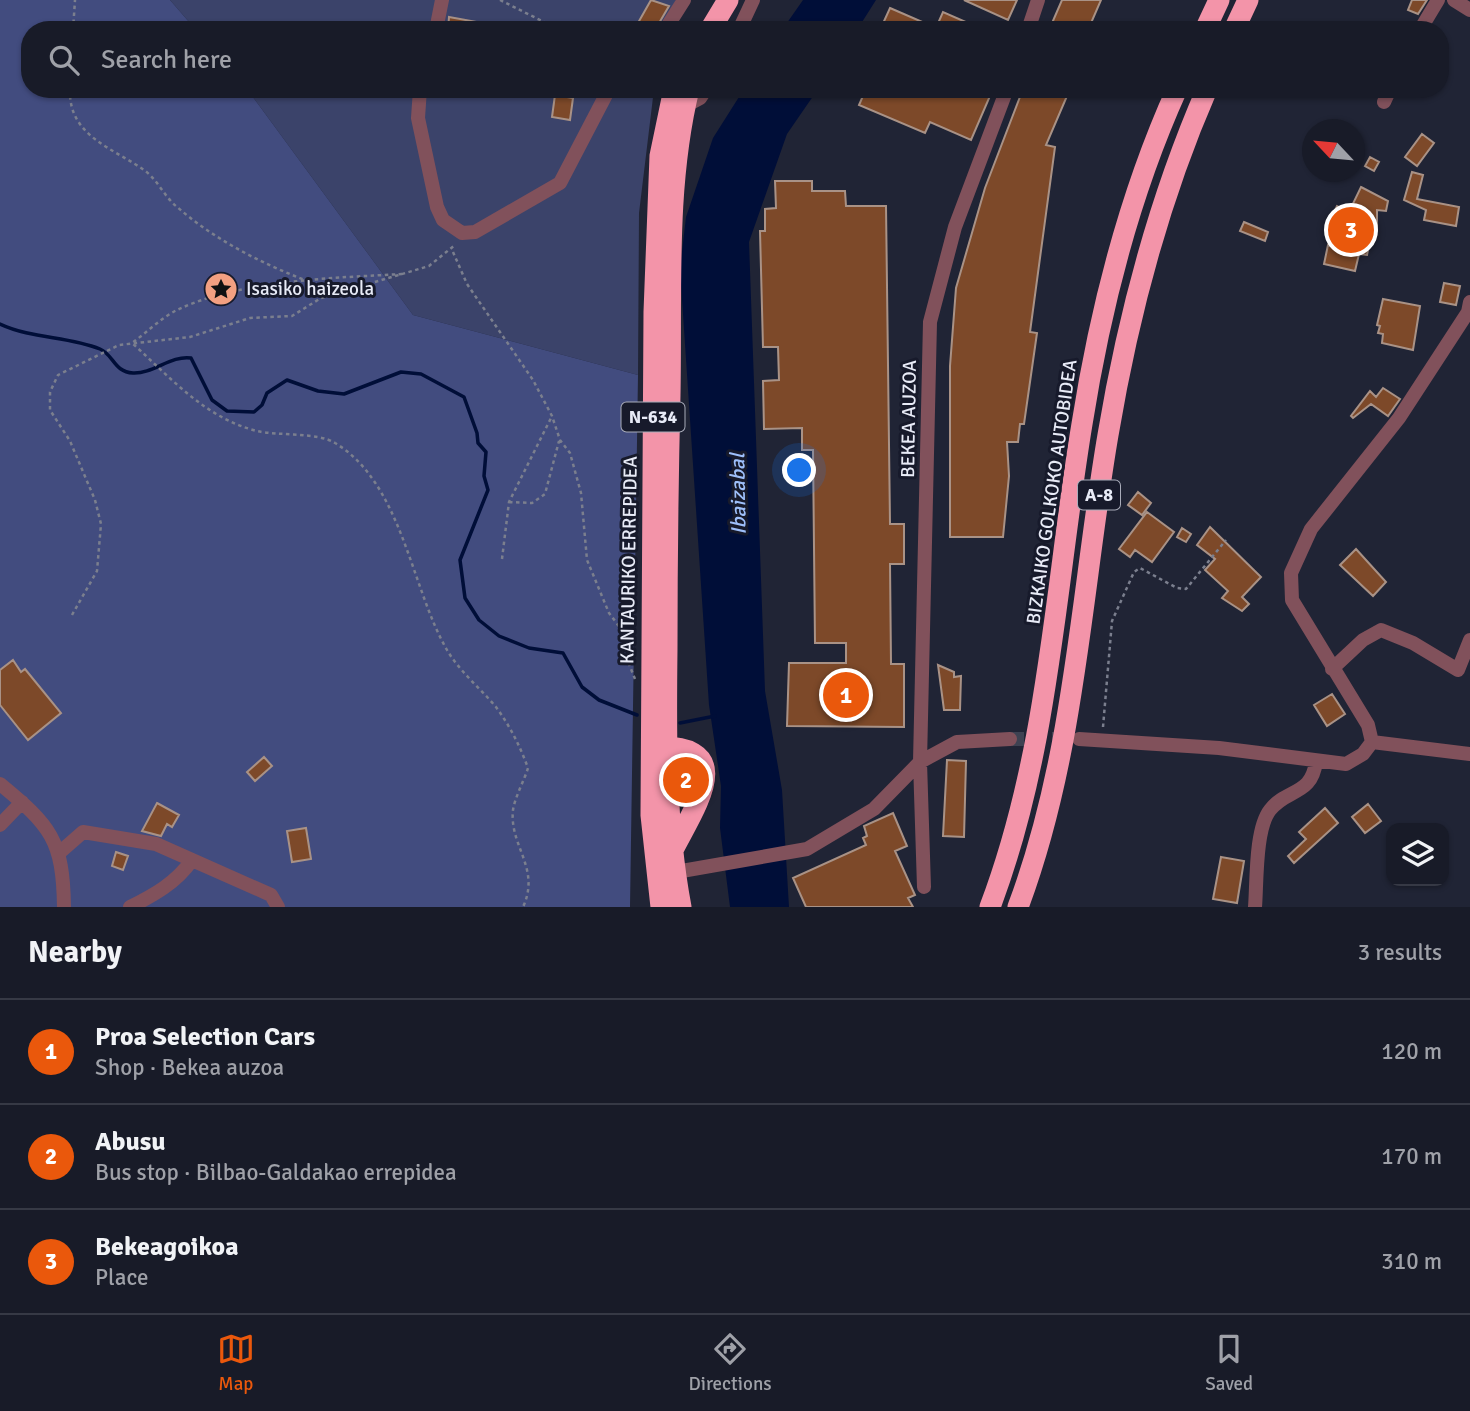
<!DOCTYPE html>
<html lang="en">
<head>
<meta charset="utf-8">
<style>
  body { margin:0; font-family:Signika,sans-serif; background:#212430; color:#f1f3f6 }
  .controls { position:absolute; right:21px; bottom:21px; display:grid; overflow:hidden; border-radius:14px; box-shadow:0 2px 5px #0004 }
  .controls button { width:63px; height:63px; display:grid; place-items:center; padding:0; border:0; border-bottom:2px solid #363945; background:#181b28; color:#f1f3f6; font:35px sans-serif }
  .compass { position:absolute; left:1302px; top:119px; width:63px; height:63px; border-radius:50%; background:#181b28; box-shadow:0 2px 5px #0004; rotate:296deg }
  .you { position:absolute; left:800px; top:471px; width:24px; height:24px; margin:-18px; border:5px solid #fff; border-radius:50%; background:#1a73e8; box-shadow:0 0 0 10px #1a73e833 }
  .badge { display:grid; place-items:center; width:46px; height:46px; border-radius:50%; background:#ea580c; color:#fff; font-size:23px; font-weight:700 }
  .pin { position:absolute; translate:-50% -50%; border:4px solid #fff; box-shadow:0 2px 7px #0006 }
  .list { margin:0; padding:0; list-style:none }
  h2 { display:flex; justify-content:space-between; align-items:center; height:91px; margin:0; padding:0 28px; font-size:30px }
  h2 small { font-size:23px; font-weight:400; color:#9fa1a8 }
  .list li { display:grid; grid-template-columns:46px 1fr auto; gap:21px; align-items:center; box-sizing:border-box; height:105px; padding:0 28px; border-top:2px solid #363945 }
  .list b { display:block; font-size:26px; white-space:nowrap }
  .list p { margin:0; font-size:23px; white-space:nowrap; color:#9fa1a8 }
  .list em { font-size:23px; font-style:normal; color:#9fa1a8 }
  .icon { flex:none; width:38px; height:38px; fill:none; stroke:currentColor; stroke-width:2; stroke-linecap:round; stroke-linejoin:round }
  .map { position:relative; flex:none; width:1470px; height:907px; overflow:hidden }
  .search { position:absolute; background:#181b28; box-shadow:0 2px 5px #0004; left:21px; right:21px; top:21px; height:77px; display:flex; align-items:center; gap:18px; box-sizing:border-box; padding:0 24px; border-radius:28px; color:#9fa1a8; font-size:26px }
  .sheet { height:406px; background:#181b28 }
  nav { display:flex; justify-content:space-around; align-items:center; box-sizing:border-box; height:98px; border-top:2px solid #363945; background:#181b28; font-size:19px; color:#9fa1a8 }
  nav a { display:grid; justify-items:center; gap:4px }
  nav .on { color:#ea580c }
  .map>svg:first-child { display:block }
</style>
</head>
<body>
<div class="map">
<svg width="1470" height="907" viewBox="0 0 1470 907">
  <rect width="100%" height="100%" fill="#202435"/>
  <path fill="#3b436a" d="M170,0H676L663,30H196Z
    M247,89H654L639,213L638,375L413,315Z"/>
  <path fill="#424c7f" d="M0,0H170L196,30H30V89H247L413,315L638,375L630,907H0Z"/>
  <path fill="#000e38" d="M803,0H876L857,30H782Z
    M744,89H818L787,134L749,242L765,691L782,790L789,907H730L720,828L721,786L709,705L680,269L686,217L713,138Z"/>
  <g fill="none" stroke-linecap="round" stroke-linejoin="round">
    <path stroke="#000e38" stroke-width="3.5" d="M0,324C32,339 68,336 100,349C114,355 114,372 133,373C153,374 171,355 191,358L212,400L227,411L254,412L262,405L267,393L287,380L318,391L344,394L401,372L421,374L464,397L477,433L478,443L486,452L484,476L488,490L460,560L465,598L479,620L499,636L529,648L563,653L582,687L599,700L637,715
      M680,723L715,716"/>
  </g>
  <path fill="#7d4929" stroke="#a99286" stroke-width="2" d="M651,0L669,6L655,30H634Z
    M964,0H1017L1008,20Z
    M1062,0H1101L1088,30H1049Z
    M1412,0H1427L1418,14L1408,10Z
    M890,8L936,28L943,12L984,30H880Z
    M449,17L488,24V30H448Z
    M866,89H993L971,140L930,122L925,133L859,105Z
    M1023,89H1070L1046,145L1055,147L1030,332L1037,333L1024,424H1020L1018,442H1007L1009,476L1003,537H950V366L956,288L985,188Z
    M555,95L573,98L570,120L552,117Z
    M1422,134L1434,143L1417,166L1405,157Z
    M1370,157L1379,162L1374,171L1365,166Z
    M1412,172L1423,175L1417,199L1459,207L1456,226L1424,220L1426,210L1404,200Z
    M775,181H812V191H845L846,206H886L890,524H904V564H890L891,664H904V727L787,726L789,663H846V643H815L813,450H802V428L764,429L763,381L779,380L778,347H763L760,231H765V209L776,208Z
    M1361,187L1388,201L1386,211L1377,210V231L1372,230L1367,255L1359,254L1355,271L1324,264L1328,245L1336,249L1341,221L1332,216L1337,206L1349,212Z
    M1244,222L1268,232L1265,241L1240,231Z
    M1444,283L1460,286L1456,305L1440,302Z
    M1383,299L1420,306L1413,350L1382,343L1383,334L1378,333L1380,326L1377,325Z
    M1383,388L1400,399L1388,416L1371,404L1353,418L1351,416L1370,391L1376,397Z
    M1138,492L1151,503L1142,515L1128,505Z
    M1147,512L1174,532L1152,562L1135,550L1130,557L1119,549Z
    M1210,527L1261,577L1242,597L1249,604L1242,611L1222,598L1228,591L1205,570L1215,559L1197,545Z
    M1182,528L1191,534L1186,542L1177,537Z
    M1356,549L1386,582L1373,596L1340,565Z
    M13,660L21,672L25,669L61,713L28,740L0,705V670Z
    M938,665L954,672V677L961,676L960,710H944Z
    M1332,694L1345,714L1327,726L1314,705Z
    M264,757L272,766L255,781L247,772Z
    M947,760L966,761L964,837L943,836Z
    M157,803L179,815L172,827L167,824L161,836L142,831Z
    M1368,804L1381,821L1365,833L1352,817Z
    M1325,808L1338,823L1294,863L1288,856L1306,839L1299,832Z
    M893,813L907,846L895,851L915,895L908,898L913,907H806L793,878L866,845L863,838L867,836L864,826Z
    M306,828L311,859L292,862L287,831Z
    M116,852L128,856L123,870L112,866Z
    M1221,857L1244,861L1237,903L1213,899Z"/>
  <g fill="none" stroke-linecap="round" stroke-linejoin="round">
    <path stroke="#3e4252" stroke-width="14" stroke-dasharray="14 7" stroke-linecap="butt" d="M1010,739H1071"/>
    <path stroke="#7b7f8e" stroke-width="2.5" stroke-dasharray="3.5 3.5" stroke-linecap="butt" d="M500,0L560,30
      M73,30L75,0
      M70,89C68,136 113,148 144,170C157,179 164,196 176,206C212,238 260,263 305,280
      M453,252L467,284L533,380L552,416L560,440L570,453L581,493L587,560L609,613L624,633L629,664L635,679
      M402,274C333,278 238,280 175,311C160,319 146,333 132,343C171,378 205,418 257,431C278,436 318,432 335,443C402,483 411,588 447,650C460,672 480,688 496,707C510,726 520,746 528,768C524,781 515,797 513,810C509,846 541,868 523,907
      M509,502L532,503L545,494L559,441
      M502,559L509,502L552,416
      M72,615L97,571L101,524L95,500L70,441L50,410V392L58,375L119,345L190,337L250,318L292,316L321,298L429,266L455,245
      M1103,727L1112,621L1134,572L1140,568L1177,588L1186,589L1226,540"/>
    <path stroke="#81515b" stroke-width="14" d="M1454,0L1470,10
      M436,30L442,0
      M665,30L684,0
      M739,30L753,0
      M1028,30L1038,0
      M1420,30L1438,0
      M420,89L418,118L437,207L443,220L462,233L475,232L560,183L609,89
      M1384,102L1390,89
      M685,106L700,98L706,89
      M1332,669L1363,640L1381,630L1413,643L1458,670L1470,640
      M1079,739L1219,748L1346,764L1363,754L1372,742L1368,725L1292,600L1291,573L1311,529L1399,418L1468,312L1470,302
      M1372,742L1470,754
      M0,784C51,826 63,840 64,907
      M0,825L22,802
      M59,853L83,832L156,844L271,895L278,907
      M676,872L807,849L874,809L920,762L957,742L1010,739
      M924,887L920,762L930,322L955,227L1007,89
      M130,907C154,895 176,883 192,860
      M1255,907C1257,883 1255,829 1270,810C1287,788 1312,796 1316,761"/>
    <path stroke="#f394a9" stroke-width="21" d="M710,30L728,0
      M1205,30L1219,0
      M1234,30L1248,0
      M653,747C740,743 696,805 673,850
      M661,907L651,815L654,312L660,156L674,89
      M681,907C665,822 666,735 667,649C667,564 668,479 670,395C672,294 665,187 689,89
      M990,907C1049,751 1055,587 1082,424C1100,310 1129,195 1177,89
      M1018,907C1075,755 1081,593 1108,435C1128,316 1159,199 1207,89"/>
  </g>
  <defs>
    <symbol id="sight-disc" viewBox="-11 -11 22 22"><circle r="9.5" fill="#f3a081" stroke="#171a2b"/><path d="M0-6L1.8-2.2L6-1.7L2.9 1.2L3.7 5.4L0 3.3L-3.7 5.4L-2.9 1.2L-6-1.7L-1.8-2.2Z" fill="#111"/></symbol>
  </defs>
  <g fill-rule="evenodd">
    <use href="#sight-disc" x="202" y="270" width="38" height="38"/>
  </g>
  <g text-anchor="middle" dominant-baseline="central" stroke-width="6" stroke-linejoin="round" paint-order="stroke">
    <g fill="#171a2b" stroke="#a9acba" stroke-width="2">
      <rect x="621.5" y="402.5" width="63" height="29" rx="5"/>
      <rect x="1078" y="480.5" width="42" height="29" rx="5"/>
    </g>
    <g font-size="18" font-weight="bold" fill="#e8ebf7">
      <text x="653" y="417">N-634</text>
      <text x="1099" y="495">A-8</text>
    </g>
    <g font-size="19" fill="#e8ebf7" stroke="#171a2b" text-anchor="start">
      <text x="246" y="289">Isasiko haizeola</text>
    </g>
    <g font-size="19" fill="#e8ebf7" stroke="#171a2b">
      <text transform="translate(909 419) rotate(-89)">BEKEA AUZOA</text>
      <text transform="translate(1052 492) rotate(-82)">BIZKAIKO GOLKOKO AUTOBIDEA</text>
      <text transform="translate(629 560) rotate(-89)">KANTAURIKO ERREPIDEA</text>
    </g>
    <g font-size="21" font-style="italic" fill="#9ebffa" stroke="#171a2b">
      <text transform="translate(738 494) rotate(-91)">Ibaizabal</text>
    </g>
  </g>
</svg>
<div class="controls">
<button><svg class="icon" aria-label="layers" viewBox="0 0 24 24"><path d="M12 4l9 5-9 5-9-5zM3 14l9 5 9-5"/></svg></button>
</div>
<svg class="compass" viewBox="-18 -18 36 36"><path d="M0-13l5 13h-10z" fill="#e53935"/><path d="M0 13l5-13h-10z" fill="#9fa1a8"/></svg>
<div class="you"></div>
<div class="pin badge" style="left:846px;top:695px">1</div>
<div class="pin badge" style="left:686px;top:780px">2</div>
<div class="pin badge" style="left:1351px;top:230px">3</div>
<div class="search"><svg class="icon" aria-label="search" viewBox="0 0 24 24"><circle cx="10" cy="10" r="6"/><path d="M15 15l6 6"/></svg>Search here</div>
</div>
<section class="sheet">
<h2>Nearby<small>3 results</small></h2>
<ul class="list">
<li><span class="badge">1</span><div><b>Proa Selection Cars</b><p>Shop · Bekea auzoa</p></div><em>120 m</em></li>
<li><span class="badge">2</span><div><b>Abusu</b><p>Bus stop · Bilbao-Galdakao errepidea</p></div><em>170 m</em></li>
<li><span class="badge">3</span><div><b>Bekeagoikoa</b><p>Place</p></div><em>310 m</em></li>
</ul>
</section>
<nav>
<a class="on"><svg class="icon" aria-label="map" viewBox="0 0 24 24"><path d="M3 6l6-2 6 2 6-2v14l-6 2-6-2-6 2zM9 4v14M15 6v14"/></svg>Map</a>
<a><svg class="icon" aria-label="directions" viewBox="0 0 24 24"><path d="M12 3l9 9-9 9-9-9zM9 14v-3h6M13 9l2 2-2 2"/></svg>Directions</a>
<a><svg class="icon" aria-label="saved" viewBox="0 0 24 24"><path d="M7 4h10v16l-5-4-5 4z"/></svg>Saved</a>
</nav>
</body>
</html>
